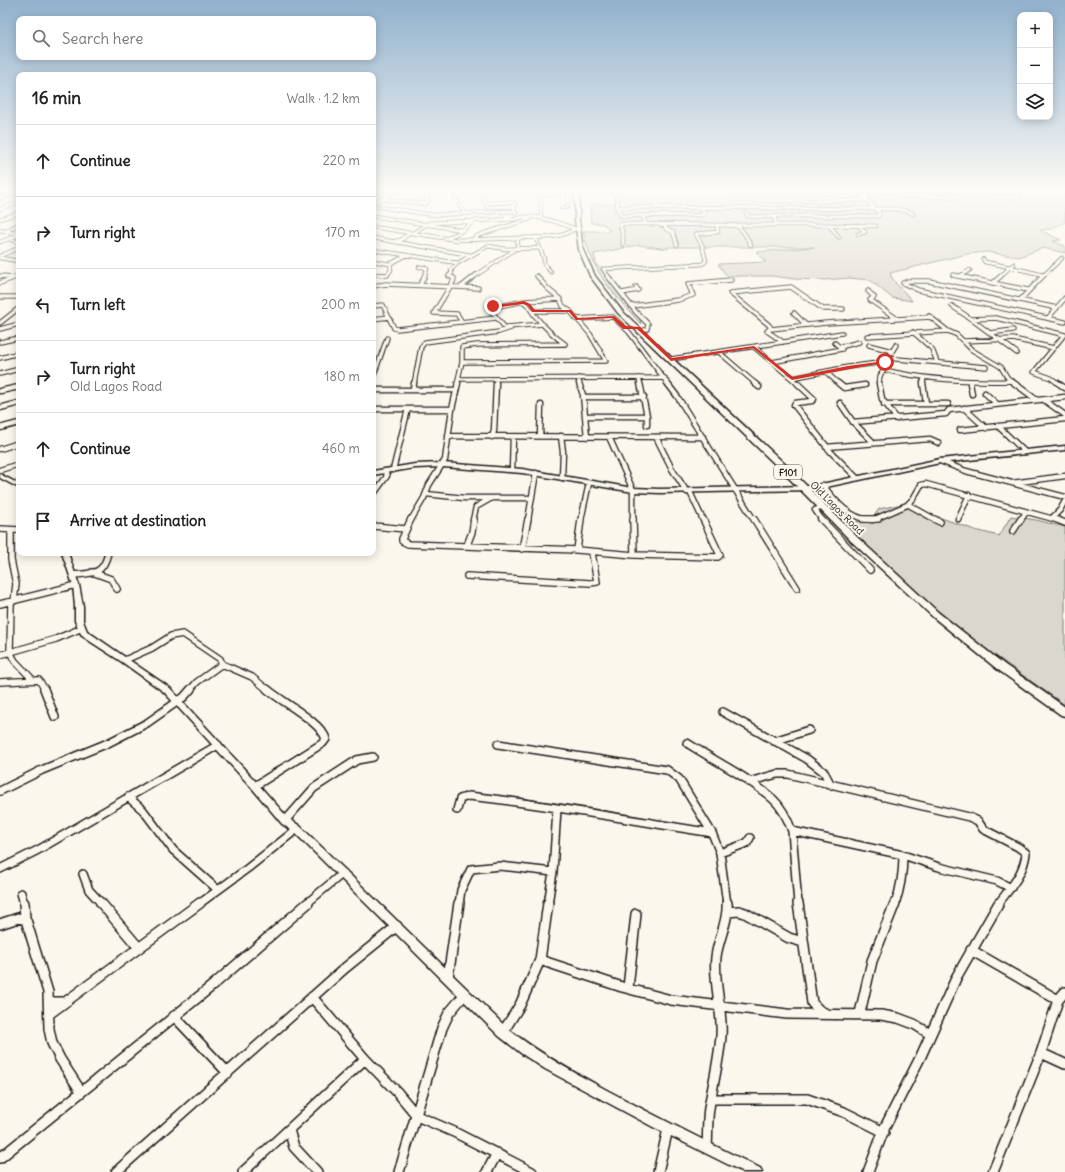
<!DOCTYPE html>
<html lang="en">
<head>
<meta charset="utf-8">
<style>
  body { margin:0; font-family:Delius,sans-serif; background:#f6f6f6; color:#222 }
  .controls { position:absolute; right:12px; top:12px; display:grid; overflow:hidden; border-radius:8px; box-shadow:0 2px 10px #0003 }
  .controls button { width:36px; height:36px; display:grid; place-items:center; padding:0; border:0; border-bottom:1px solid #e0e0e0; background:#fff; color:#222; font:20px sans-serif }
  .stop { position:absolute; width:12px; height:12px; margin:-9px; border:3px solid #d93025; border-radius:50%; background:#fff }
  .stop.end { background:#d93025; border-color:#fff; box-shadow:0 1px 4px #0008 }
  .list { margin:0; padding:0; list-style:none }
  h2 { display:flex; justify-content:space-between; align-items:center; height:52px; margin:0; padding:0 16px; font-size:17px }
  h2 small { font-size:13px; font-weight:400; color:#767676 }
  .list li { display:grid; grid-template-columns:26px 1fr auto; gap:12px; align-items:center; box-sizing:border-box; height:72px; padding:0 16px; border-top:1px solid #e0e0e0 }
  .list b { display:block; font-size:15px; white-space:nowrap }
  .list p { margin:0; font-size:13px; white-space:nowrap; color:#767676 }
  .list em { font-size:13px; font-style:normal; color:#767676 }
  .icon { flex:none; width:22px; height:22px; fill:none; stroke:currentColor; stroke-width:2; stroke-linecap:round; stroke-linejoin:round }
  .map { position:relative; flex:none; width:1065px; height:1172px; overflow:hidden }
  .search { position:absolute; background:#fff; box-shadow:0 2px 10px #0003; left:16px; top:16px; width:360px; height:44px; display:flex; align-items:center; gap:10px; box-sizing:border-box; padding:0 14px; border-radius:8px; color:#767676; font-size:15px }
  .panel { position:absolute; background:#fff; box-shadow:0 2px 10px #0003; left:16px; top:72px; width:360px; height:484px; border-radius:8px }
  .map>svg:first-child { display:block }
</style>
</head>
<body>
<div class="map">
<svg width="1065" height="1172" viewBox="0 0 1065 1172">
  <rect width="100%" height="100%" fill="#fbf7ec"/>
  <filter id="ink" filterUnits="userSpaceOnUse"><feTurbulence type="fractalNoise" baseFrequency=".025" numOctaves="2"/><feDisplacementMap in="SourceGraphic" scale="8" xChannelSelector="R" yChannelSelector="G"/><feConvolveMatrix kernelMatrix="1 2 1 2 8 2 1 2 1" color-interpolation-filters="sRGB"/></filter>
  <g filter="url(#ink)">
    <path fill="#dad7ce" stroke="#7b7a75" d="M581,189H1065V222L1051,229L1040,230L1061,240L1053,241L1065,246V253L1043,248L1019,257L986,252L967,254L890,273C894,285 905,291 912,301L892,298L870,280L849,278L825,280L794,279L772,276H727L718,264L766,262L756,252L814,247H667L668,249L639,245L594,254L596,264L639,314L641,324C612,292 593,274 583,231H609L608,227L603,224L591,223L590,204H615L614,192L581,191Z
      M902,504L975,530L999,536L1011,516L1036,520L1065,527V705L980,645L917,594L845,526L874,516L879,509Z"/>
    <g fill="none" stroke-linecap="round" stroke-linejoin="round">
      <defs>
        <path id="minor-far5" d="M451,189L461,208L466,213
          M479,189L487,206
          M541,189V218
          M743,189L748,193H860L873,206L871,208
          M892,189H1021
          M373,192L390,195
          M613,192L618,199L617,208L621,216L702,215L704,213L702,208
          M860,193L861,189H889
          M542,195L569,192
          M865,196L1020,197
          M0,198L19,192
          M380,199L426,204L428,198L424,189
          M732,200L816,201
          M373,203L402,189
          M487,203L513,202L515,204L514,209L516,213
          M817,203L816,201L867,200
          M373,206L435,215L514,211
          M487,207L514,206
          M618,207L895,209L908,211L913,214
          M561,208L568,207L569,189
          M0,209L19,202
          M746,213L748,216L775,217
          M373,216L462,230
          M0,219L19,213
          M660,225L665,226L666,229L673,232L677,245
          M717,225C741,225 739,224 751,245
          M736,225H777L774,217L776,216H879V212L875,209
          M777,225H829L839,237
          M829,225L876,226
          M858,225L865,232L858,234
          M373,227L457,240L551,237L562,235L578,228
          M0,230L19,234
          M6,231L19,224
          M413,233L429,223L516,219C534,212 558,223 576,229
          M373,238L471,255
          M447,238L460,232L474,221
          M536,238L544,259V264L551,272
          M9,239L19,242
          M476,240L474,238L479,235L530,219
          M395,241L401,240L410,233
          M0,242L19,235
          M623,245V236L620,224H646
          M373,250L458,263
          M0,256L19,248
          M0,258L19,261
          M983,259L985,262L1010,267
          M373,261L390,264
          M1014,264L1010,267L1044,275
          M419,267H424L427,269L424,276
          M373,274L387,275L391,270L390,264L407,255
          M953,275L956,276
          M449,276L452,273L451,270L458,263L488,246L506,249L539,248
          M475,276L517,248L518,239
          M608,276L603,269L702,264L706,261L702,245L696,234L718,232L717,225L646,224L643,216
          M961,276L970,270
          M1001,276L1010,267
          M1043,276L1062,258"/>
        <path id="minor-far4" d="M381,275H387
          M450,275L449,276L454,278L453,282L434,313L457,314L462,322
          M607,275L635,311L648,324L647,329L642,331
          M953,275L1028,290
          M1042,275H1044
          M0,276L13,277
          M960,276L962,275
          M0,283L19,276
          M993,283L1002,275
          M420,285L425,275
          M373,286L386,284L478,288
          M461,287L476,275
          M868,291L874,297L870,300L896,318
          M622,293L638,290L636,287
          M0,297H19
          M1020,300L1044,275
          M524,302C530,306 531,312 536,317C545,328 554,336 565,344
          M373,306L383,305L394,328L397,329L496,318
          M632,306L678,300L693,295L688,284L731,280
          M952,306L971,319L996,318L1065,335
          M1057,308L929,281H908L903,283L918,290L1065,322
          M534,311H569
          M794,313L805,324
          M929,316L948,331L957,335L972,350L1001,367L1007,377L1015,384
          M1048,318L1065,298
          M373,319L389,317
          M576,319L613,317L629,332L668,384
          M971,319L1017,353
          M0,323L19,308
          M507,327L543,324
          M0,329L19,324
          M506,329L489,308L525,301L560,299
          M771,329L826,323L931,317
          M913,332L932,349L937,362
          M990,333L1013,330
          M867,336L948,331
          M963,341L1013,339L1054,348
          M0,342L19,338
          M783,342L767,331L771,328L769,325L730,293L791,287L823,309H843
          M869,345L892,351
          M754,347L798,384
          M840,347L859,342
          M720,353L756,384
          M891,353L896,345
          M0,358L19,353
          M671,359L842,333
          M462,362L606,361L590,334L570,311L563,306L560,299L547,288L537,276
          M772,362L842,349L835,343
          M885,370C926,380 970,382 1012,381
          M826,372L839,384
          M0,374L19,369
          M373,378L387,338
          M579,378V384
          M639,378L640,384
          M792,378L848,367L885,362
          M458,379L665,378
          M970,382V384
          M414,384L421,347L425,342L499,332L511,328
          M457,384L462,362V347L477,345L565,344
          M496,384V381
          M879,384L880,376L885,367L886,358L986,367
          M923,384L924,377
          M1059,384L1051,378L1034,372L1064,335"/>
        <path id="minor-far3" d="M579,383L583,395L587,437
          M640,383L647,416V425
          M667,383L677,396L754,520
          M754,383L759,387
          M797,383L814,399L812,401L795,403L794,405L831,452L857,478
          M838,383L844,388L865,385
          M879,383L882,399L897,419
          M923,383L926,403
          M970,383L972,394
          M1014,383L1037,400
          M1058,383L1065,388
          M373,390H456
          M413,390L414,383
          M0,391L19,387
          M985,393L997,404
          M583,397H644
          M1044,400L1065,415
          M840,403L853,422L873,442
          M884,404H948
          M0,408L19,403
          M964,408L986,428
          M373,409H452
          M585,416H647
          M853,422L946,414L949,410L1065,397
          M999,427L1025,452
          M0,428L19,423
          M960,430L1065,419
          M448,436L703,437
          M540,436L541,405
          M561,436L563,452L562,478
          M492,437L494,431L496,383
          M609,437L633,490V520
          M656,437L672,469L687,492
          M826,447L930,439L939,443
          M0,449L19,443
          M940,461L966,471L1065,497
          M0,470L19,464
          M393,470L408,409
          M512,470L513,437
          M1012,483L1065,476
          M823,485C835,501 850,519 871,520
          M690,492L703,520
          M426,494L464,498H531
          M373,495L387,476L385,471
          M909,505L936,520
          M1052,518L1060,510L1065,501
          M958,519L969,495
          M411,520L424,498L429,485L445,460L452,409L458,383
          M473,520L476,507L490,499
          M528,520L536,473
          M581,520L589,483
          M822,520L815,510L823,507
          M873,520L907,505L913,499L921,485L926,484L1057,520
          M1021,520L1026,512"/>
        <path id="minor-far2" d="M411,519L402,539V541L408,544L577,550L634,555L718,557L720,555L703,519
          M633,519L634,555
          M754,519L797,588
          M821,519L870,570
          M863,519H878
          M934,519L940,522
          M1055,519L1065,523
          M373,526L406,529
          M0,529L19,530
          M11,530V560L16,584L14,601
          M1013,531L1021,519
          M467,545L472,532L474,519
          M522,549L528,519
          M577,550L581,519
          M92,572L111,579L117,589
          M73,575C93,573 103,575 108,553
          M467,576L590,583L597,582L592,553
          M11,602L10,652L15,661L33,680
          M0,604L76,585
          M0,655L56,639L82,628
          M125,660L152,648L171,636L183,634L220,659L222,664L252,677L268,690
          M0,682L39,680L45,690
          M190,690L197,682L222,664"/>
        <path id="minor-far1" d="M44,689L55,717
          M723,712L807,759L824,772L831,785
          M774,741L809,730
          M687,743C715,761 748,777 773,799C782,807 788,820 792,831L798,904
          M498,744L667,770L679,779L712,833L720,853L727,904
          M749,782L777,774H788L969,817L978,821L983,829L1018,847L1026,853C1024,874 1010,888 998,904
          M255,786L323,743L326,739C321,722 282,702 267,689
          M0,791L42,770L108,743L147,723L184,697L191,689
          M128,797L143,810L173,850L218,890
          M457,810L460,799L469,796C551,805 631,820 712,833
          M285,821L314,788L357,760L373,757
          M792,831L903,855L939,867L997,881L1011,888
          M720,853L747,843L750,838
          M0,869L38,850L218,745
          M83,874L89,890L102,904
          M21,893L24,904
          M199,904L248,868L297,829
          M306,904L343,873
          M459,904L461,890L471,869L500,866L553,872
          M548,904L553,872L557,809
          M895,904C901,888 903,873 903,855"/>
        <path id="minor" d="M24,903L25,918
          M101,903L139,948
          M798,903L812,1003L819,1010L825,1013
          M728,912L739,911L745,913L789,938L803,942
          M0,924L18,918L26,920L48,992L49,1029L52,1043L60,1059L80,1090
          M971,950L1058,1000
          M540,960L622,987L671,1000L787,1014L881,1015L898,1018L914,1024L930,1034
          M448,977L459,903
          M628,988L636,914
          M312,997L365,1059L398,1093L417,1116L454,1132L532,1172
          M49,1000L53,1002H65
          M860,1013L872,961L895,903
          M49,1014L200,903
          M174,1016L228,1073
          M503,1032L520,1005L540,960L548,903
          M1041,1053L1065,1064
          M711,1099H807L844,1112L884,1132
          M289,1130L294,1147L317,1172
          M707,1148C708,1135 707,1121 709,1108C713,1084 719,1060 721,1036C723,1010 713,983 716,957C718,939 729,920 727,903
          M0,1158L212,986L308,903
          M116,1172L345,968L397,926
          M243,1172L365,1059
          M399,1172L442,1028L449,1013L465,994
          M487,1172L497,1153
          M658,1172L668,1129
          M868,1172L885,1127L921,1056L957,976L999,903
          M993,1172L1041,1053L1058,1000L1065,992"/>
        <path id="tertiary" d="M1065,446V450L940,463L812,490L660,493L633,492L522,473L443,467L415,468L373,475V471L415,464L443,463L522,469L633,488L660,489L812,486L940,459Z
          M0,474L19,484V488L0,478Z
          M62,553H68L79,585L83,606V621L87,631L170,688L258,784L288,818L300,826L507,1028C537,1052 569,1070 603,1088C655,1116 707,1142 760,1168L762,1172H743L653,1127L545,1069L522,1054L499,1036L294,832L282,824L252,788L164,692L122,662L88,640L81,634L75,621V606L73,585Z"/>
        <path id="primary" d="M575,189H579V220L583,250L595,276L622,311L788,467L857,537L939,613L1005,665L1065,707V716L1061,715L997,669L933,617L851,541L782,471L618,313L590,276L579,250L575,220Z"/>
      </defs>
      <use href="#minor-far5" stroke="#1c1c1c" stroke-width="4.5"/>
      <use href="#minor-far4" stroke="#1c1c1c" stroke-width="5.5"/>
      <use href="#minor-far3" stroke="#1c1c1c" stroke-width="7"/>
      <use href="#minor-far2" stroke="#1c1c1c" stroke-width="8"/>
      <use href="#minor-far1" stroke="#1c1c1c" stroke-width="10"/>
      <use href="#minor" stroke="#1c1c1c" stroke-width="12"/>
      <use href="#tertiary" stroke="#1c1c1c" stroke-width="3"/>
      <use href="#primary" stroke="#1c1c1c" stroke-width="3"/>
      <use href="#minor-far5" stroke="#fbf7ec" stroke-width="3"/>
      <use href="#minor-far4" stroke="#fbf7ec" stroke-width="3.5"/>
      <use href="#minor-far3" stroke="#fbf7ec" stroke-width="4.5"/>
      <use href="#minor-far2" stroke="#fbf7ec" stroke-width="5.5"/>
      <use href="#minor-far1" stroke="#fbf7ec" stroke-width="7"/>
      <use href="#minor" stroke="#fbf7ec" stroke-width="9"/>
      <use href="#tertiary" fill="#fbf7ec" fill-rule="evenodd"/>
      <use href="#primary" fill="#fbf7ec" fill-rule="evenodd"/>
    </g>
  </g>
  <linearGradient id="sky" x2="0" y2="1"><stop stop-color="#91b1cd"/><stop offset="0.54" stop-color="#fdfbf6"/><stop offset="1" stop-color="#fdfbf6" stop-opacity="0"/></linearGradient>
  <rect width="1065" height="353" fill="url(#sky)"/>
  <path fill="#d93025" d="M524,301L530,304L535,310H571L578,318L614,316L626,326L640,327L672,358L754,346L793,377L848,366L885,361L887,362L792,380L753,348L671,361L637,329H623L612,318L576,320L569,312H532L528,306L523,304L493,308L491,306Z"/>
  <g text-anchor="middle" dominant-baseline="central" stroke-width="4" stroke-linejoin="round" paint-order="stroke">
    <rect fill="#fbf7ec" stroke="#5f5e5a" stroke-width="1" x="774" y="465" width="28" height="14" rx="3"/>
    <g font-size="9" font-weight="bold" fill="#1c1c1c">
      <text x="788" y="472">F101</text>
    </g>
    <g font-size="10" fill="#1c1c1c" stroke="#fbf7ec">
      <text transform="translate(837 508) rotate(45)">Old Lagos Road</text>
    </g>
  </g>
</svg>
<div class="controls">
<button>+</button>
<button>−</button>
<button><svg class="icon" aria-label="layers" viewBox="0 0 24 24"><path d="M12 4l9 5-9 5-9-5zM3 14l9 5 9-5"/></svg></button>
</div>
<div class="stop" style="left:885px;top:362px"></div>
<div class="stop end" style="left:493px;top:306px"></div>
<div class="search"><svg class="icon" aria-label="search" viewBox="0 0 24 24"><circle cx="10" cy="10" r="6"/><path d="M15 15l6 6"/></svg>Search here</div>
<section class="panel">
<h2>16 min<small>Walk · 1.2 km</small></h2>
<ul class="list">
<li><svg class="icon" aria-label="ahead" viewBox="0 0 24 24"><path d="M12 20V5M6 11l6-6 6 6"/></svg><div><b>Continue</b></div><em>220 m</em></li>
<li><svg class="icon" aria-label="right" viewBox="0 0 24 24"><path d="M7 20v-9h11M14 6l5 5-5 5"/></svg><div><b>Turn right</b></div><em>170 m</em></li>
<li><svg class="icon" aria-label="left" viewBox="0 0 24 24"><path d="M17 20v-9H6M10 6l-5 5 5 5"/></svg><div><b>Turn left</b></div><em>200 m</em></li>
<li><svg class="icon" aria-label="right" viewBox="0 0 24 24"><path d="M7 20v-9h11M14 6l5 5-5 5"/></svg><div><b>Turn right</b><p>Old Lagos Road</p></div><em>180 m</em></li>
<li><svg class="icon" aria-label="ahead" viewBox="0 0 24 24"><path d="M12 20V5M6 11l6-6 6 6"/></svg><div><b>Continue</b></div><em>460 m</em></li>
<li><svg class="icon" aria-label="arrive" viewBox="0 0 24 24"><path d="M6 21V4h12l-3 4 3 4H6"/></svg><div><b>Arrive at destination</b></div></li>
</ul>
</section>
</div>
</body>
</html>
